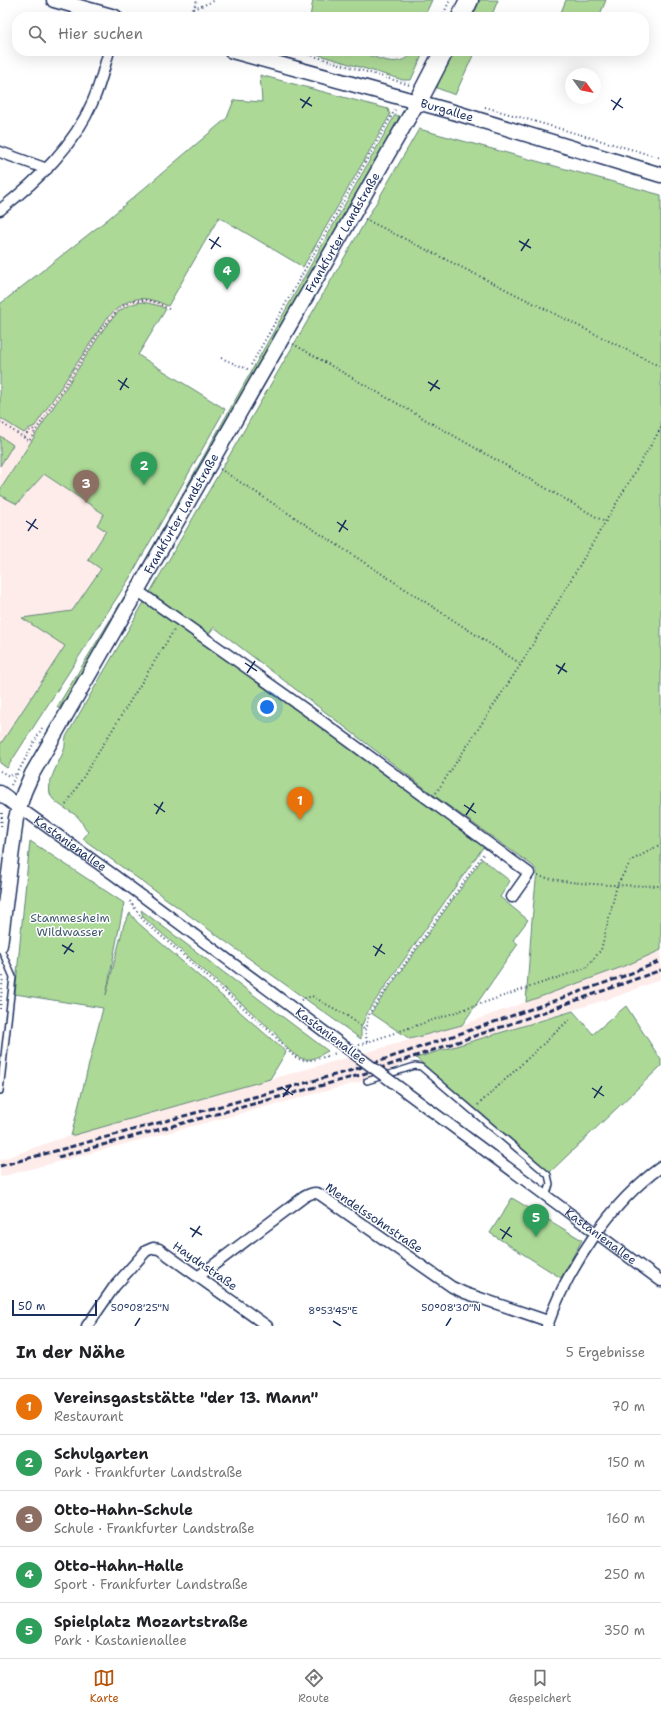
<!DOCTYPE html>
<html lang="de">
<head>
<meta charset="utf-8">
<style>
  body { margin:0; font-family:"Shantell Sans",sans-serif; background:#f2f2f2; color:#202124 }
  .compass { position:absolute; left:565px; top:68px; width:36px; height:36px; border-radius:50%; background:#fff; box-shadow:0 4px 16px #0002; rotate:123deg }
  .scale { position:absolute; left:12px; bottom:10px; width:85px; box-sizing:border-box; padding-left:4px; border:2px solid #1b2f5e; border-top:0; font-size:11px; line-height:14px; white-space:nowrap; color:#1b2f5e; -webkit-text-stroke:3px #fff; paint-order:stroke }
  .you { position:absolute; left:267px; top:707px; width:14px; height:14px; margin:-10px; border:3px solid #fff; border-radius:50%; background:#1a73e8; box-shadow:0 0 0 6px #1a73e833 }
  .badge { display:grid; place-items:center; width:26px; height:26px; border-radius:50%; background:#b45309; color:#fff; font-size:13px; font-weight:700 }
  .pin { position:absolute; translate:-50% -33px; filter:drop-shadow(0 1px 2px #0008) }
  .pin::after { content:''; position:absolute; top:21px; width:14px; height:12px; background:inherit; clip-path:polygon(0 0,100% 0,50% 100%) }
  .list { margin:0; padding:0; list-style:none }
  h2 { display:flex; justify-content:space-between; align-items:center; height:52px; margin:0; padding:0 16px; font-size:17px }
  h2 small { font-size:13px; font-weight:400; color:#757577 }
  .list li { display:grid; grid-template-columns:26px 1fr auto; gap:12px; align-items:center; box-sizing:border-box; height:56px; padding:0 16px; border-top:1px solid #e0e0e0 }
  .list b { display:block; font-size:15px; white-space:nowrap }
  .list p { margin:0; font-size:13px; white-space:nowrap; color:#757577 }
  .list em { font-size:13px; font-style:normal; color:#757577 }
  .icon { flex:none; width:22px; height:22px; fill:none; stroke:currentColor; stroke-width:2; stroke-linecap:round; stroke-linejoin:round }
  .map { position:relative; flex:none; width:661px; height:1326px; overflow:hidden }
  .search { position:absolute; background:#fff; box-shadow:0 4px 16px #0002; left:12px; right:12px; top:12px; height:44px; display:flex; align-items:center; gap:10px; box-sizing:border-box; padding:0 14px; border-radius:16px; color:#757577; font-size:15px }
  .sheet { height:332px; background:#fff }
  nav { display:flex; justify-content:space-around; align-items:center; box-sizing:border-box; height:56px; border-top:1px solid #e0e0e0; background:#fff; font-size:11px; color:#757577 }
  nav a { display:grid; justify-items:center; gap:2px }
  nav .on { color:#b45309 }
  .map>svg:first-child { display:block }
</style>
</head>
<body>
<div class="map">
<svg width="661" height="1326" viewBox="0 0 661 1326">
  <rect width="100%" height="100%" fill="#fff"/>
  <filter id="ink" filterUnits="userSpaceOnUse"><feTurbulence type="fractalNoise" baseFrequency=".025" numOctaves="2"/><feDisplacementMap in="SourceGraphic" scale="8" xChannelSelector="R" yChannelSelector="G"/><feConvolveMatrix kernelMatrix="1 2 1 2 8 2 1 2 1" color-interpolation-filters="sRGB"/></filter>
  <g filter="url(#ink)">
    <path fill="#feecea" d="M155,179L220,217L138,355L225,409L129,579L7,768L0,763V304L108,219Z
      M661,950V979L618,996L416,1058L368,1080L0,1177V1160L53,1141L462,1025L625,966Z"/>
    <path fill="#add997" stroke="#64847a" d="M313,0H432L424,17H310Z
      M480,0H498L491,17H470Z
      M566,0H606L599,17H559Z
      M306,51C321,51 338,49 353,51C376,54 395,73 415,51H424L411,80H403Z
      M453,51H475L455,95L437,88L439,79Z
      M260,75L388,109L390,115L303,267L219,217L168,306C140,293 128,297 107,318L35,426L28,429L24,433L0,418V304L108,219L227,118L234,100L262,102Z
      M395,115L399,116L397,124L134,589L59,709L57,707L132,584Z
      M419,129L661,195V950L625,966L526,1002L532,920L537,871L533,866L439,799L214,627L206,638L484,846L368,1011L361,1028V1039L83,839L88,832C83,828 83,822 78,817C71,811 59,806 53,799C42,787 60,762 64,750C66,745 64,740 67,735Z
      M143,302L160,306L166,309L138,355L225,409L129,579L7,768L0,763V745L65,646L22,618L72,611L101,569L88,560L106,531L97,525L104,514L44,474L17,504L0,495V490L103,330C116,314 122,304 143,302Z
      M0,436L13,445L0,466Z
      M30,841L124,903L106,995L124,924L130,913L137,922L286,1052L270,1079L71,1136L103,1008L15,994Z
      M482,859L510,881L500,897L528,920L513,940L518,944L462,1025L410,1039L371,1013Z
      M141,910L328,1051C323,1053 317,1058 311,1059C295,1062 283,1043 274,1032L143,917Z
      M626,1006L661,1060V1066L548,1174L416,1058L573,1011L593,1034Z
      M512,1198L582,1240L561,1278L490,1233Z"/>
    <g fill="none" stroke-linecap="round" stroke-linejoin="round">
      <defs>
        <path id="lane" d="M0,947L13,977L0,1091
          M367,1081L415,1066L421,1067L548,1175L550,1184L546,1197"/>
        <g id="street">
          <path d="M0,152L47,169"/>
          <path d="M0,210C38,180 74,146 93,101C100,85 104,68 109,51"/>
          <path d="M138,591L305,709L529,873L512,897"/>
          <path id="s1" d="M19,807L114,875L329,1035"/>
          <path id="s2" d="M399,1087L661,1281"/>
          <path d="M199,1276L304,1197C311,1193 316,1191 322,1196L452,1287L465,1293L548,1321"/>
          <path d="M87,1326L114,1287L146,1251L153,1248L159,1249L267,1326"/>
          <path d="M547,1326C567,1269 611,1202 661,1167"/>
        </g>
        <g id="secondary">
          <path d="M54,0L115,17"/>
          <path id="s3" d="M232,51L450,111L661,175"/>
          <path d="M0,793L19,807"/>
          <path id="s4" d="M0,945L16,818L24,792L32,774L417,103"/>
        </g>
        <path id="highway" d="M461,17L469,0
          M417,103L444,51"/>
      </defs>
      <use href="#lane" stroke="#1b2f5e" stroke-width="8"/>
      <use href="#street" stroke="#1b2f5e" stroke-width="13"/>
      <use href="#secondary" stroke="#1b2f5e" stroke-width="17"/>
      <use href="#highway" stroke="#1b2f5e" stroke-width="21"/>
      <path stroke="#1b2f5e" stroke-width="2" stroke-dasharray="1 3" stroke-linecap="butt" d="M194,9L216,0
        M190,17L197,0
        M442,17L450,0
        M297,51L410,85
        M485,107L661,158
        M365,219L661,367
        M293,344L605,522
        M221,358L250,370
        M251,365L396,108
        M0,422L29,441L102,328L121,307L132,301L146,300L158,303L169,309
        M24,437L30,430L36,429
        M220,469L521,664
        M0,771L9,776L16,774
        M11,785L42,728
        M436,793L521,664L661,428
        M66,805L174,630
        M1,830L2,810
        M538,876C577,886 620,885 661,886
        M130,901L143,920L273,1034C299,1063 298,1066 336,1053
        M301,1000L312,996L349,1017L365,1030
        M0,1009L3,976
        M367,1042L365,1030L370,1012L485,852
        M359,1045L586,968L601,950L617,885L631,861L661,844
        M478,1105L571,1018"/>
      <use href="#lane" stroke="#fff" stroke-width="5"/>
      <use href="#street" stroke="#fff" stroke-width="10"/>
      <use href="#secondary" stroke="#fff" stroke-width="14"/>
      <use href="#highway" stroke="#fff" stroke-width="18"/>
      <path stroke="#1b2f5e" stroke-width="3" stroke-dasharray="6 3" stroke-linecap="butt" d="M58,1157L360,1075L513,1023L661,970
        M0,1166L353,1070L500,1020L624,976L661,961"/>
      <defs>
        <path id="street-bridge" d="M329,1035L399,1087"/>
      </defs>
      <use href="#street-bridge" stroke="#1b2f5e" stroke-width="13" stroke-linecap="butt"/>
      <use href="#street-bridge" stroke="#fff" stroke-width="10"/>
    </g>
  </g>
  <path fill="none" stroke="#1b2f5e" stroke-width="1.5" d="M300,99L312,106M611,100L623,108M302,108L310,97M613,110L621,98M209,239L221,247M519,241L531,248M211,249L219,237M521,251L529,239M118,380L129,388M428,382L440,389M120,390L127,378M430,391L438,380M26,521L38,529M337,522L348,530M28,531L36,519M339,532L346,520M245,663L257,671M556,665L567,672M247,673L255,661M558,674L565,663M154,804L165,812M464,805L476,813M156,814L163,802M466,815L474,803M62,945L74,952M373,946L385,954M64,954L72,943M375,956L382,944M281,1087L293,1095M592,1088L604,1096M283,1097L291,1085M594,1098L602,1086M190,1228L202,1235M500,1229L512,1237M192,1237L200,1226M502,1239L510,1227M333,1321L341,1326M135,1326L140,1318M446,1326L451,1318"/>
  <g text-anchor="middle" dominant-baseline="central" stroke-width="3" stroke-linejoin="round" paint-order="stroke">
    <g font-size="12" fill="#1b2f5e" stroke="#fff">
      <text stroke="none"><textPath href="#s3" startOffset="223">Burgallee</textPath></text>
      <text stroke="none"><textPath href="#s4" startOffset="799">Frankfurter Landstraße</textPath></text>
      <text stroke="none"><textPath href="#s4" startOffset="475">Frankfurter Landstraße</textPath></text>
      <text stroke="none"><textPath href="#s1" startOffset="63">Kastanienallee</textPath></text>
      <text transform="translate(331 1036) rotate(37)">Kastanienallee</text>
      <text transform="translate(374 1218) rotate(34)">Mendelssohnstraße</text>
      <text stroke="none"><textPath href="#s2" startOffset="251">Kastanienallee</textPath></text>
      <text transform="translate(205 1266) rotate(35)">Haydnstraße</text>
    </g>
    <g font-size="12" fill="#405a6c" stroke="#fff">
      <text x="70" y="918">Stammesheim<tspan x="70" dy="14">Wildwasser</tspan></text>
    </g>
  </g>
  <g font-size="10" text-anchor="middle" fill="#1b2f5e" stroke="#fff" stroke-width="3" stroke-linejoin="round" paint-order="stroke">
    <text x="140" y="1311">50°08'25"N</text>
    <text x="451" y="1311">50°08'30"N</text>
    <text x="333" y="1314">8°53'45"E</text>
  </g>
</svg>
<svg class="compass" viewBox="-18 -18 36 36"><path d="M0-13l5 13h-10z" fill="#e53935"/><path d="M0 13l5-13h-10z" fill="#757577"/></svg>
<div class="scale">50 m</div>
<div class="you"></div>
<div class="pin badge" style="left:300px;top:820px;background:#e8710a">1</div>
<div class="pin badge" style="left:144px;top:485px;background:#2e9e5b">2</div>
<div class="pin badge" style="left:86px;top:503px;background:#8d6e63">3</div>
<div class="pin badge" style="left:227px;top:290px;background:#2e9e5b">4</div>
<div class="pin badge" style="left:536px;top:1237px;background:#2e9e5b">5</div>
<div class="search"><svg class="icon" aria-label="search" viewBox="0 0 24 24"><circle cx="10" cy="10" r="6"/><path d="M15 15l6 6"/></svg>Hier suchen</div>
</div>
<section class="sheet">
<h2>In der Nähe<small>5 Ergebnisse</small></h2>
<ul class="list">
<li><span class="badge" style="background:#e8710a">1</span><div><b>Vereinsgaststätte &quot;der 13. Mann&quot;</b><p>Restaurant</p></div><em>70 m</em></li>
<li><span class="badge" style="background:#2e9e5b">2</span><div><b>Schulgarten</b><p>Park · Frankfurter Landstraße</p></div><em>150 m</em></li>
<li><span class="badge" style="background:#8d6e63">3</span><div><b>Otto-Hahn-Schule</b><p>Schule · Frankfurter Landstraße</p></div><em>160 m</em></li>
<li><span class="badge" style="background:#2e9e5b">4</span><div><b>Otto-Hahn-Halle</b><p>Sport · Frankfurter Landstraße</p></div><em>250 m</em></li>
<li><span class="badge" style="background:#2e9e5b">5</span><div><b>Spielplatz Mozartstraße</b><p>Park · Kastanienallee</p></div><em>350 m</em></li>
</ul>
</section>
<nav>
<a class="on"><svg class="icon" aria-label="map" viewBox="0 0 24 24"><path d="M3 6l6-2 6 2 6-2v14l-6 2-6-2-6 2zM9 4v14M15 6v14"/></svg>Karte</a>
<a><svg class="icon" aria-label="directions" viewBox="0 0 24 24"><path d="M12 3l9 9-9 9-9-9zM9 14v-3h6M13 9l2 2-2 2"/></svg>Route</a>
<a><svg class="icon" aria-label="saved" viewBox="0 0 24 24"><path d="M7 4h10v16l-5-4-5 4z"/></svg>Gespeichert</a>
</nav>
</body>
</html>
